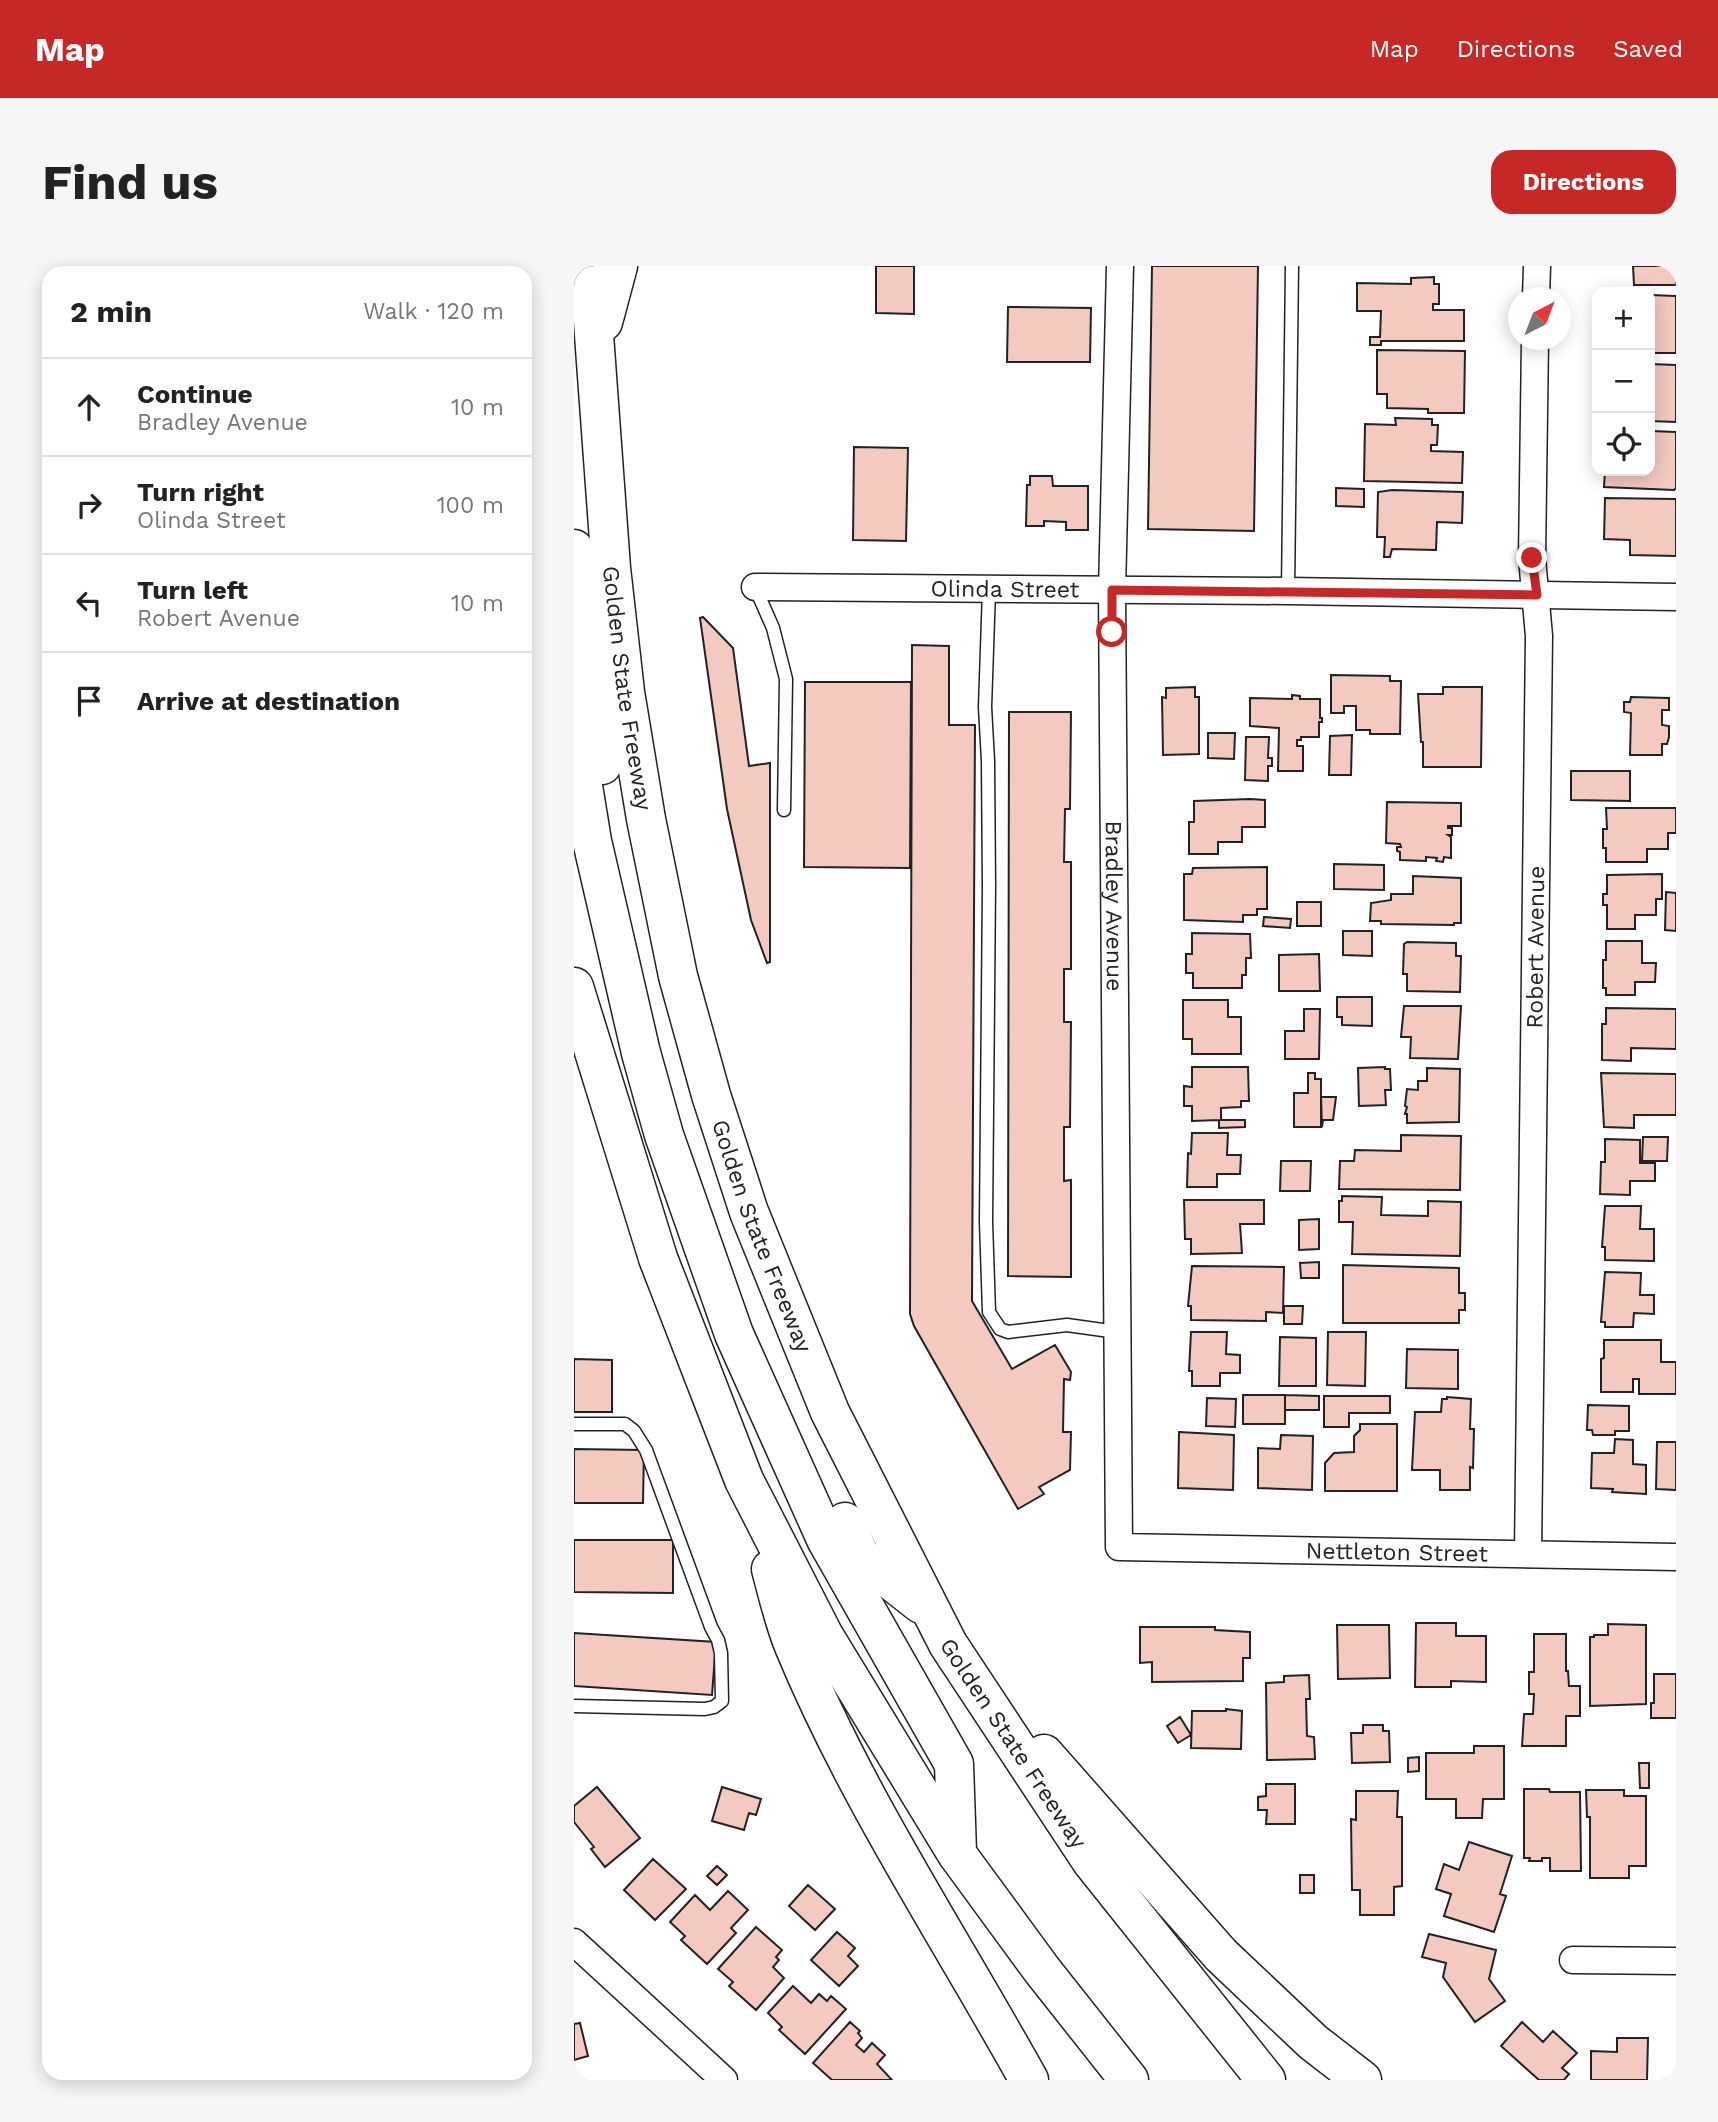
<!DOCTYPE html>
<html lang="en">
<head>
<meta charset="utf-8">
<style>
  body { margin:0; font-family:"Work Sans",sans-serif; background:#f6f6f6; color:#222 }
  .controls { position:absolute; right:21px; top:21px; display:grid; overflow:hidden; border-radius:14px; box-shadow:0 4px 18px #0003 }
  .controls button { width:63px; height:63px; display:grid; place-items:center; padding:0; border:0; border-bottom:2px solid #e0e0e0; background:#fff; color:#222; font:35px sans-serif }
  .compass { position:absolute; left:934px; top:21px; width:63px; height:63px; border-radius:50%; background:#fff; box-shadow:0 4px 18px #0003; rotate:42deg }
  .stop { position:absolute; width:21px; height:21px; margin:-16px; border:5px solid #c62828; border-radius:50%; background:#fff }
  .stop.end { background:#c62828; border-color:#fff; box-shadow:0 2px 7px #0008 }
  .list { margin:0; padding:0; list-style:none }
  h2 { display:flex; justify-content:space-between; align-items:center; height:91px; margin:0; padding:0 28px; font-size:30px }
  h2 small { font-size:23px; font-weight:400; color:#767676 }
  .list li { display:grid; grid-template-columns:46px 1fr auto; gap:21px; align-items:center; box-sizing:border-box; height:98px; padding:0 28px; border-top:2px solid #e0e0e0 }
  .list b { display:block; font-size:26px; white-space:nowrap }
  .list p { margin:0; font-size:23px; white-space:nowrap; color:#767676 }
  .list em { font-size:23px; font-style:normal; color:#767676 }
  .icon { flex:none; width:38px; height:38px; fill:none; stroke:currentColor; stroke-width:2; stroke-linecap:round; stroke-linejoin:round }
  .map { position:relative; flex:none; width:1102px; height:1814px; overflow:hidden; border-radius:21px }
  header { display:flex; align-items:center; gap:42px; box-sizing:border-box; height:98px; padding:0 35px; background:#c62828; color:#fff }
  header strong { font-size:33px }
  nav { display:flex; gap:38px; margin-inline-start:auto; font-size:24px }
  .intro { display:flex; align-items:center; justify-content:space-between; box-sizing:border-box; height:168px; padding:0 42px }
  h1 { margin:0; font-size:49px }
  .button { padding:18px 32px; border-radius:21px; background:#c62828; color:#fff; font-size:24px; font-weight:700 }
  main { display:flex; gap:42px; padding:0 42px }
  aside { flex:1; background:#fff; border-radius:21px; box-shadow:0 4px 18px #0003 }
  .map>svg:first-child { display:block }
</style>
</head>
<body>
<header>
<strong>Map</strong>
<nav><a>Map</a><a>Directions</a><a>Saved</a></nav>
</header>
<div class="intro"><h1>Find us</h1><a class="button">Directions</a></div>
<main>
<aside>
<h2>2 min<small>Walk · 120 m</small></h2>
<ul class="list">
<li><svg class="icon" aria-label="ahead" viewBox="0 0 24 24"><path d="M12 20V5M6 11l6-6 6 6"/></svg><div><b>Continue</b><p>Bradley Avenue</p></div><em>10 m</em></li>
<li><svg class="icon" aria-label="right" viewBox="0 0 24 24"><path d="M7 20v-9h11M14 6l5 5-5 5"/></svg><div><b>Turn right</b><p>Olinda Street</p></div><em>100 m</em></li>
<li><svg class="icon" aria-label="left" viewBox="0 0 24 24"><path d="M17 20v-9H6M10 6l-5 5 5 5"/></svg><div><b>Turn left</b><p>Robert Avenue</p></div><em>10 m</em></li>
<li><svg class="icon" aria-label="arrive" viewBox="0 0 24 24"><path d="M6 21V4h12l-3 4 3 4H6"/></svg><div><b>Arrive at destination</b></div></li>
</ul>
</aside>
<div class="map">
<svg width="1102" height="1814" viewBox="0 0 1102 1814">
  <rect width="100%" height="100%" fill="#fff"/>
  <path fill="#f3c9c0" stroke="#222" stroke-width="2" d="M302,0H340V48L302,47Z
    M578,0H684L680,265L574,263Z
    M1059,0H1102V19H1060Z
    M860,11V18H865V38H859V44H890V75H807V79H796V71H806L807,45H783V17L837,18V12Z
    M1076,29L1102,30V87H1076Z
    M434,41L517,42L516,96H433Z
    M803,84L891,85L890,147H854V143L813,142V128H803Z
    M1076,98L1102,99V156L1076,155Z
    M821,152L858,153V159H864L863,179H857V185L889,186L888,217L790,215L791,158L822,159Z
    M1076,165L1102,166V222L1100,224L1030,221L1031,205H1076Z
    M280,181L334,182L332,275L279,274Z
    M456,210H478L479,220H514V264H492V256L470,255V260H452L453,219H456Z
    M762,222L790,223V241L762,240Z
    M818,224L889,226L888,257L863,256L862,284L818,283L816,291H810L811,271H803L804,226Z
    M1031,232L1102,233V290L1056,289V274L1030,273Z
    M129,351L159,382L175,500L196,497V696L193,697L177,654L153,543L126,352Z
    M338,379L375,380V459H401L398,1035L438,1103L481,1079L497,1106L496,1114L490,1113L489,1166H497L496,1204L465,1221L470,1228L444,1243L340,1060L336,1048Z
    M757,409L816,410V415H827L826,468H796V464H782V440H770V447H757Z
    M231,416H337L336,602L230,601Z
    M621,421V431H625V488L589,489L588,431L592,432V422Z
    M869,421H908L907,501H849V476H847L844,428H869Z
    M718,429L726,430V433H746V452H748V456H745V471H727V474H723V480H729V505H704L705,462L676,460V432L718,433Z
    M1057,431L1095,432V444H1088V459L1095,460V471L1093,478H1088V489H1056L1057,447L1050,446V436H1056Z
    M435,446H497L496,543H491L490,596H497V703H490V756H497L496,861H490V915L497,914V1011L434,1010Z
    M634,467H661L660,493L634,492Z
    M778,469L777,509H755L756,470Z
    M672,471H695L694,492H698V500H694V515L671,514Z
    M997,505H1056V535L997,534Z
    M676,533L691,534V561H668V576H644V588H615V556H620V535Z
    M813,536L887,537V560H874V562H878V569H874L877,571V592L870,591L869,596L862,595L863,592L852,591V595L826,594V586L823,585V581H827L826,578L812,577Z
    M1032,542H1102V567H1094V583H1073V596H1032V582H1029V563H1033Z
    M760,598L810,599V624L760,623Z
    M693,601V643H683V649H669V656L610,654V608H618L619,602Z
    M1088,608V633H1082V649H1061V663H1033V639H1029V628H1033V609Z
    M839,610L887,612V657H880V659L807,658V655H796L797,637L817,634V628H839Z
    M1092,626L1102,627V665L1091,664Z
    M723,636H747V660H723Z
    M690,651L717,653L716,662L689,660Z
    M769,665H798V690L769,689Z
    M618,667L676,668L677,692H672V709H668V722H619V707H612V688H618Z
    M1032,675H1068V697H1082L1081,716H1061V729H1032V722H1029V694H1032Z
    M833,676L882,677V690H887L886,726L833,725V708H829L830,678Z
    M745,688L746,725H705V689Z
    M763,731H798V760L768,759V751H763Z
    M609,734H654V751H667V788H618V773H609Z
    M830,740H887L884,793L836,792L837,771H827Z
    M1032,742L1102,743V783L1057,782V795L1028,794V758H1032Z
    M730,743H746L745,793H711V765H730Z
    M618,801H674L675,835H667V841L647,842V854H671V861L645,862V854L618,855V840H610V820L618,821Z
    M811,801V803H816L817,824H811L812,839L785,840L784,802Z
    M853,802L886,803L885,856L833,857V848H831L833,841L831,840L833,823L844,824V815H853Z
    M734,807H741V813H747V861H720V827H734Z
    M1027,807L1102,808V849H1060V862L1030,861Z
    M747,831H762L759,854H749L748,861Z
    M618,867H654L653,889H667L666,908H643V921H613L614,887L617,888Z
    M827,869L887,870L886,924L765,923L766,895H780L781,884L827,885Z
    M1069,871H1094L1093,895H1068Z
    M1031,873L1066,874V897H1081V915H1056V929L1026,928L1027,896H1031Z
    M707,895H737L736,925H706Z
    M768,930L808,931L807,949L854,950V935L887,936L886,990L778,988L779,956H765V935H768Z
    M610,934H690V958H666L668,987L617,988V973H611Z
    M1031,940H1067L1066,963H1080V995L1031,994V981H1028Z
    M745,953V983L725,984V954Z
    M745,996V1012H727L726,997Z
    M769,999L885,1002V1027H891V1044H885V1057H769Z
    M618,1000L710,1001L709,1047L692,1046V1055L617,1054V1040H614Z
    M1031,1006L1067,1007L1066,1029H1080V1048L1060,1047L1059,1061H1031V1056H1027Z
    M710,1040H729L728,1058H710Z
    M617,1066H653L652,1088L666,1089V1107H646V1120H618V1105H615Z
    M754,1066H792L791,1120L753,1119Z
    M706,1071L742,1072V1120H705Z
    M1030,1074H1087V1096H1102V1128H1065V1113H1059V1126H1027V1093L1030,1092Z
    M833,1083L884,1084V1123L832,1122Z
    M0,1093L38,1094V1146H0Z
    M669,1129H711V1158H669Z
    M711,1129L745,1130V1144H711Z
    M750,1130H816V1147H775V1161H750Z
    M873,1131L897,1133L896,1163H900L899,1202L896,1201V1224H866V1204H838L841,1146H867L868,1133H873Z
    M633,1132L662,1133L661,1161L632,1160Z
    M1014,1139L1055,1140V1165H1041V1169H1019L1018,1164H1013Z
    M786,1158H823V1225H751V1197L760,1187L780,1186V1170L786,1164Z
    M605,1166L660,1169L659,1224L604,1222Z
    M707,1169L739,1170L738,1224L684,1222V1182L706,1183Z
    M1041,1173L1059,1174V1198L1072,1199V1228L1038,1226L1039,1223L1017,1222L1018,1187H1040Z
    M1083,1176H1102V1224L1082,1223Z
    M0,1183L70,1184L69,1237H0Z
    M0,1274H99V1327L0,1326Z
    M842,1357H882V1370H912V1416L877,1415V1421H841Z
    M1034,1358L1072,1359V1438L1016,1440V1371H1020V1369H1034Z
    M763,1359H815L816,1412L764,1413Z
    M566,1361H641V1364L676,1366V1392H669V1415L578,1416V1396L566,1397Z
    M0,1367L142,1376L138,1429L0,1420Z
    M960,1368H992V1405H994L995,1420H1006V1450H992V1480H948L950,1448H959L960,1428H955V1406H960Z
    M1080,1408H1102V1452H1077V1437H1080Z
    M735,1409L736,1433H732L733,1470L740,1471L741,1493L693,1494L692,1417L710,1416V1410Z
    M652,1443L668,1445L667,1483L617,1482L618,1445H652Z
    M606,1451L617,1469L604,1477L593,1460Z
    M789,1459H809V1465H815L816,1496L778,1497L777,1467H789Z
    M900,1480H930V1533H909L908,1552H882V1533H852V1487H900Z
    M845,1491V1505L834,1506V1492Z
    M1065,1497H1075V1522H1066Z
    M692,1518H721V1558H692L693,1544H684V1531L692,1530Z
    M23,1521L66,1572L31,1601L17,1583L20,1581L0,1556V1540Z
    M148,1521L187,1533L182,1549L175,1547L170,1564L138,1555Z
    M950,1523H975L976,1526H1006L1007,1605H976V1592H968V1595H955L956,1592H950Z
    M1012,1524H1050V1530H1072V1600H1055V1612H1016V1551H1013Z
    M782,1525H824L823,1551H828V1620L820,1621V1649H786V1624H778L777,1553L782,1554Z
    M895,1576L938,1590L926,1628L932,1630L920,1666L870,1650L877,1628L862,1623L870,1598L885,1604Z
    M79,1593L112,1623L81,1654L50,1624Z
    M143,1600L153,1609L143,1619L133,1610Z
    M726,1609H740V1627H726Z
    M234,1619L261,1643L241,1664L215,1640Z
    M154,1625L174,1644L157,1662L162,1667L133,1698L107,1674L111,1670L96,1656L121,1629L136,1644Z
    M182,1661L208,1684L202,1691L205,1694L199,1701L210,1712L182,1744L155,1720L159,1716L144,1703Z
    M263,1666L281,1682L274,1690L284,1700L265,1720L237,1694Z
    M855,1668L922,1684L915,1713L931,1735L901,1756L869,1711L872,1697L848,1691Z
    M219,1720L237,1737L245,1728L253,1735L257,1730L272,1743L231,1788L205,1764L208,1761L194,1747Z
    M276,1756L286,1765L284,1767L288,1772L282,1779L290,1786L298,1777L311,1789L303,1798L318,1814H258L239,1797Z
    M948,1756L969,1776L979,1765L1003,1787L988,1802L995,1808L990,1814H965L927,1780Z
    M6,1757L14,1790L0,1794V1758Z
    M1043,1772H1074L1073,1814H1017V1785L1043,1786Z"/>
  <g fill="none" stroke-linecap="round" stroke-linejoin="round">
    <defs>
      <path id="service" d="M181,321L199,362L212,413L210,544
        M415,324L411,441L414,495L415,620L412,956L415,1046L426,1063L434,1066L493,1059L543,1066
        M714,325L718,0
        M0,1158H51L60,1165L72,1184L137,1361L144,1374L147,1387L148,1435L140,1441L131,1443L0,1440"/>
      <g id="minor">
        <path id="s1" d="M546,0L538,324L545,1281L1102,1291"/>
        <path d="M962,32L963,0"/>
        <path id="s2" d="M181,321L714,325L1102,331"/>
        <path id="s3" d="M954,1288L965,370L958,292L961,74"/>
        <path d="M0,1676L150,1814"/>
        <path d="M999,1694L1102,1695"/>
      </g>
      <g id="motorway">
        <path id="s4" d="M15,0L37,302L51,426L72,553L104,710L137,829L175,946L256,1146L374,1378L518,1596L692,1814"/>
        <path d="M29,56L44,0"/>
        <path d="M0,283L15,424L28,499"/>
        <path d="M0,465L18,575L67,787L90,869L160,1068L252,1273L380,1498L383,1586"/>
        <path d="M0,721L84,992L170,1214L250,1370L383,1588L468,1704L555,1814"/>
        <path d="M271,1256L286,1290L347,1338"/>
        <path d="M197,1303C204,1329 210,1356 220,1380C283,1532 375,1670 455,1814"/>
        <path d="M470,1488L647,1689L739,1776L788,1814"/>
      </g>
    </defs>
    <use href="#service" stroke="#222" stroke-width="15"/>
    <use href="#minor" stroke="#222" stroke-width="29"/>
    <use href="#motorway" stroke="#222" stroke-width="41"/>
    <use href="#service" stroke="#fff" stroke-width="12"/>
    <use href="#minor" stroke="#fff" stroke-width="26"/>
    <use href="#motorway" stroke="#fff" stroke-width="38"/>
  </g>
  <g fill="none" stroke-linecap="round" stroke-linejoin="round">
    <path stroke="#c62828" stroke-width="9" d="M538,366V324L963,329L958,292"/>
  </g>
  <g text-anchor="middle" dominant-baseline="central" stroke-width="5" stroke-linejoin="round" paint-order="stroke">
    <g font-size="23" fill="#222" stroke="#fff">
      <text stroke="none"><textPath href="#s2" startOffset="250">Olinda Street</textPath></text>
      <text stroke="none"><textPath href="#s4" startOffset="424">Golden State Freeway</textPath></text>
      <text stroke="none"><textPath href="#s1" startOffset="640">Bradley Avenue</textPath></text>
      <text stroke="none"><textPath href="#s3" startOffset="607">Robert Avenue</textPath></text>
      <text stroke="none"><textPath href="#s4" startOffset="990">Golden State Freeway</textPath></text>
      <text stroke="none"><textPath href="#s1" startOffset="1559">Nettleton Street</textPath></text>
      <text stroke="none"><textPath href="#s4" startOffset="1558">Golden State Freeway</textPath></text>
    </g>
  </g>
</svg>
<div class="controls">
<button>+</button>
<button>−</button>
<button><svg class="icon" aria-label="locate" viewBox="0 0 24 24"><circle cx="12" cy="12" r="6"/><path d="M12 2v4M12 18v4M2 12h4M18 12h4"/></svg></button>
</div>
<svg class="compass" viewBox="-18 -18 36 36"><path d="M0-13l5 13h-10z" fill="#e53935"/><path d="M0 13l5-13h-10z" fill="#767676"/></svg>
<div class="stop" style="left:538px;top:366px"></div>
<div class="stop end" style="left:958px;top:292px"></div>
</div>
</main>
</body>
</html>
